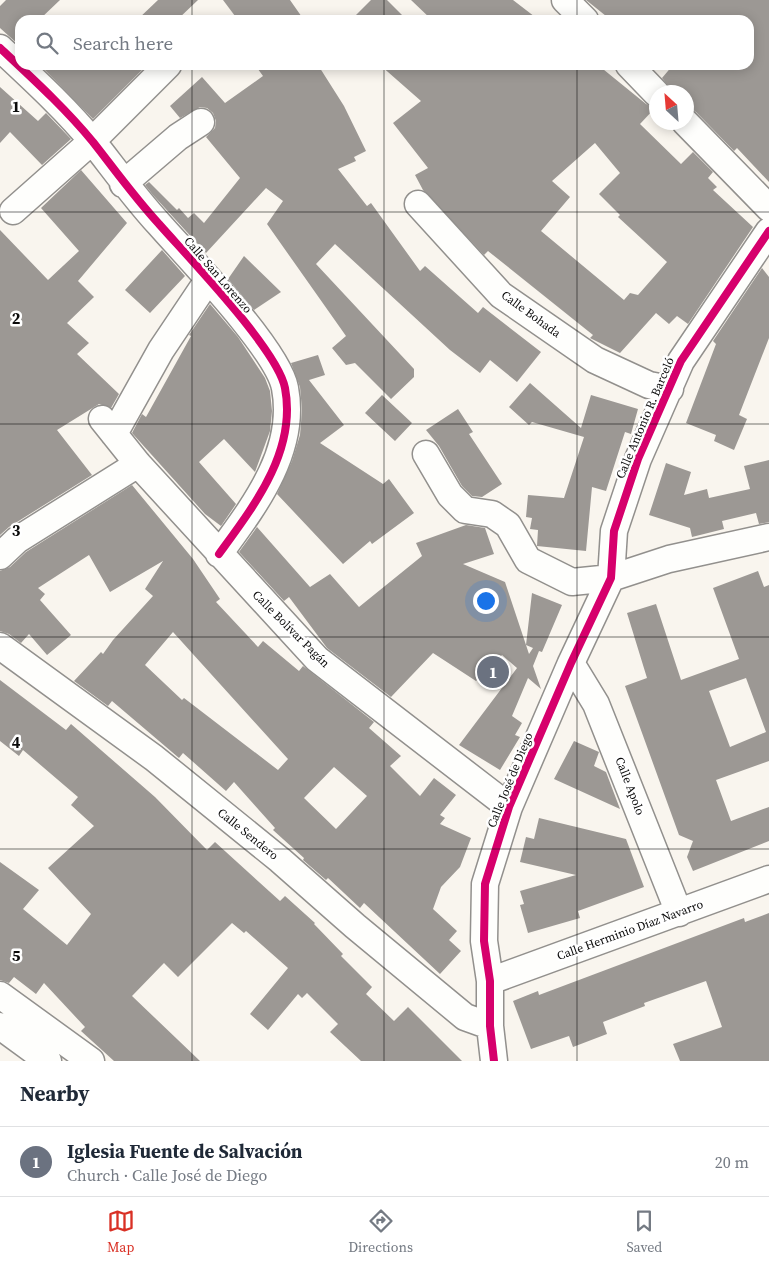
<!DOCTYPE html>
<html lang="en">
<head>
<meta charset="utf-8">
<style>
  body { margin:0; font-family:"Source Serif 4",serif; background:#f2f2f3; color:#1f2937 }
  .compass { position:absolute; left:649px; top:85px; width:45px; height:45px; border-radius:50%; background:#fff; box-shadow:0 2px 12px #0003; rotate:334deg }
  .you { position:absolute; left:485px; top:600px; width:18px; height:18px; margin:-12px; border:4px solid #fff; border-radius:50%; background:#1a73e8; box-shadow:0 0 0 8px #1a73e833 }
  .badge { display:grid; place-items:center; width:32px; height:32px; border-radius:50%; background:#d93025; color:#fff; font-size:16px; font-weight:700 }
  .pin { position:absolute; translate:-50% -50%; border:2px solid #fff; box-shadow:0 1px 5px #0006 }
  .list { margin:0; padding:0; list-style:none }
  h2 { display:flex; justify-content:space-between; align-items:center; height:65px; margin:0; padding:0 20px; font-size:21px }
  h2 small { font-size:16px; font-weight:400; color:#747a83 }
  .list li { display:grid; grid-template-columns:32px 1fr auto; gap:15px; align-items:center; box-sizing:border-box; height:70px; padding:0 20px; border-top:1px solid #e0e1e3 }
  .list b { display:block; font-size:19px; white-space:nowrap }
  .list p { margin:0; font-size:16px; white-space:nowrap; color:#747a83 }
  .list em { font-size:16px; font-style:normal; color:#747a83 }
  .icon { flex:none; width:28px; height:28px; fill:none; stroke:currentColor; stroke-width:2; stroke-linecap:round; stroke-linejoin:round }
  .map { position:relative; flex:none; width:769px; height:1061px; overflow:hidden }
  .search { position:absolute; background:#fff; box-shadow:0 2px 12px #0003; left:15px; right:15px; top:15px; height:55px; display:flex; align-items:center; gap:12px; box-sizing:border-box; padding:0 18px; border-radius:15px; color:#747a83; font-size:19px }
  .sheet { height:135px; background:#fff }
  nav { display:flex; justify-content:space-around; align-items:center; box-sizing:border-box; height:70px; border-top:1px solid #e0e1e3; background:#fff; font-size:14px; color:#747a83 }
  nav a { display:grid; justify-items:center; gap:2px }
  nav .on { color:#d93025 }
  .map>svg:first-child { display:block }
</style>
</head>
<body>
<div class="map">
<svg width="769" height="1061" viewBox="0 0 769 1061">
  <rect width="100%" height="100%" fill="#f9f5ee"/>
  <path fill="#9c9894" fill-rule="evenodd" d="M6,0H60L39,20H20V46L0,28V6Z
    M158,0H198L177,20H137Z
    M223,0H290L304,20H238Z
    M371,0H387L407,20H351Z
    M411,0H513L539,20H432Z
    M586,0H769V182L737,148L734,151L696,112L686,105V92H673L662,78L673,65H749V20H611Z
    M40,65H147L93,119Z
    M255,65H318L344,106L366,151L354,157L356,161L338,169L367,206L371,203L420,271L425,266L478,313L483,307L541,352L517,382L490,360L480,373L450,350L335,244L316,264L414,369V377L391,399L355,363L346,365L332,348L346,336L267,224L283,201L266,188L206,253L153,195L145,185L149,182L177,210L179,208L188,218L194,213L204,223L240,178L206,137L215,128L216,121L213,113L207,108L200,107L180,118L170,106L202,77L225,103L263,76Z
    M380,65H598L646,104L655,108L640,124L681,164L693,152L713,172L708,178L717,187L713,190L753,227L688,324L677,316L669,324L656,313L620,353L590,338L593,335L488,251L484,255L423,190L415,175L428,168L393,123L421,101ZM595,143L620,173L599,194L620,215L618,217L667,262L638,295L630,293L624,300L541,231L570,197L552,181Z
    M0,87L38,121L46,113L71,139L42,165L10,132L0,143Z
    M81,170L127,223L78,281L94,297L67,323L89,343L77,354L119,394L111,408L99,404L57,430L92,475L9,527L0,535V230L48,280L79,251L41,208Z
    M162,250L185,276L150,313L125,290Z
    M244,256L281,292L254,310L228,279Z
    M762,268L769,277V338L739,415L747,419L734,450L714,441L716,435L686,423L716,344L713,341Z
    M210,304L238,337L265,378L270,391L272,411L270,431L255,472L224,439L199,462L236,504L221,526L205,514L132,433L142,414L146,417L191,336L189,335Z
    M318,355L325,375L309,380L344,425L320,443L383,484L389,479L414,513L372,544L370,541L343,564L277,494L292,461L300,435L302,410L300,387L291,363Z
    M530,383L581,428L591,395L638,409L631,434L625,432L606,491L592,487L586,551L537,546L538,530L530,529L532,518L526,517L528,495L564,498L584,437L532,422L529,425L509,407Z
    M382,395L412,423L395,441L365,413Z
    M458,409L473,432L469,434L502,484L482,497L472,496L462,486L439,446L426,430Z
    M769,460V522L759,524L756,513L722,521L724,529L692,537L690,528L649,515L666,463L691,472L684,495L707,489L709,498L750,489L744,466Z
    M132,485L193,559L220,599L216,602L258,647L263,641L299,671L303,666L374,722L369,728L401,756L390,766L420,796L434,778L456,795L440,815L445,818L440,824L471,838L460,867L441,887L433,909L457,931L449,940L461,951L440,974L364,903L360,908L328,878L326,880L303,860L304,858L273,830L275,828L234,782L226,791L183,753L179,758L112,701L108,706L74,681L101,652L103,654L113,640L153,596L145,589L163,561L110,592L89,555L38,588L45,594L40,600L71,635L47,655L29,634L21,643L9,634L0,631V571L10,567L26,552ZM173,632L288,759L278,770L184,698L182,700L145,665ZM334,767L367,796L336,829L304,798Z
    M466,525L485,528L494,554L463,564L505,582L529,654L533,648L526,645L532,593L562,605L542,652L539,651L533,666L541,689L528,678L512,716L522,723L515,735L520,737L500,770L459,745L517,668L502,655L476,681L433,653L391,697L327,648L289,597L284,601L239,552L257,527L310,587L330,574L359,607L422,556L416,543Z
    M758,571L764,587L769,585V761L716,780L731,821L769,807V841L693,871L687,857L693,841L679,835L625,686L647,678L627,613L656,604L681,680L739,659L713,588ZM746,678L766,732L730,747L709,691Z
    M0,680L66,730L71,724L155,797L207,850L215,842L280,901L285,896L315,923L314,924L343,954L341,956L372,987L366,994L394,1021L408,1007L462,1061H361L330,1032L338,1024L307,993L302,998L298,994L268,1030L250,1014L288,968L246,931L244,933L232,923L178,977L164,963L132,996L200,1061H114L81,1031L85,1027L44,983L36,994L14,977L9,983L0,980V862L39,890L23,909L67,945L91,914L48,868L94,826L71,805L78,797L23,750L19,756L0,741Z
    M574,741L599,752L594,766L606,772L620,809L554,779Z
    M539,818L626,839L644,887L578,911L580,918L528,933L520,905L524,904L520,891L576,875L520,862L526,837L534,839Z
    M769,913V1061H680L673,1044L722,1027L706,981L644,1003L645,1006L603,1022L607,1034L573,1047L569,1036L531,1049L513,1001L538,991L539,995L744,918L745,922Z"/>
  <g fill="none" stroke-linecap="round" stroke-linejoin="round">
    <defs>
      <path id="street" d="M565,0L585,20
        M0,48C32,78 65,108 93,142C115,170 135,198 159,224C188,257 278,350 285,388C297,451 254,506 219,554
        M629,65L656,93
        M685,122L769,208
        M123,184L178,137L201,122
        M418,204L501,295L595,360L649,385L670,389
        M13,211L92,141L168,65
        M102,419L138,464L317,659L509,807
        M114,434L161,350L208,280
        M426,454L450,495L465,510L492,514L508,525L528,560L572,582L611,578L669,559L769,537
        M0,556L17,540L138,464
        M0,646L154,758L280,860L355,926L465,1017L490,1026
        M571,663L596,704L679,913
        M490,981L769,879
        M0,995L91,1061
        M0,1026L48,1061
        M494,1061L490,1026V981L484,941L485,884L509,807L571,663L611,578L614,531L638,459L681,361L769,231"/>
    </defs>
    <use href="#street" stroke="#92908d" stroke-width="29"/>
    <use href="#street" stroke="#fefefc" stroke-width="26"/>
    <defs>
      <path id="cycleway" d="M0,48C32,78 65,108 93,142C115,170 135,198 159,224C188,257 278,350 285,388C297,451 254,506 219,554
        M494,1061L490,1026V981L484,941L485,884L509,807L571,663L611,578L614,531L638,459L681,361L769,231"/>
    </defs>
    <use href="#cycleway" stroke="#fff" stroke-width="11"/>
    <use href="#cycleway" stroke="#d6006c" stroke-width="8"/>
  </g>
  <path fill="none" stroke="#0a0a0a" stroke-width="1" stroke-opacity="0.55" d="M192,0V20M384,0V20M577,0V20M192,65V1061M384,65V1061M577,65V1061M0,212H769M0,424H769M0,637H769M0,849H769"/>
  <g text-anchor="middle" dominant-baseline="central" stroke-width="5" stroke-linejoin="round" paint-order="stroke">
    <g font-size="12" fill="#0a0a0a" stroke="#fff">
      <text transform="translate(218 275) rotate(49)">Calle San Lorenzo</text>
      <text transform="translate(531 314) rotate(36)">Calle Bohada</text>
      <text transform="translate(645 418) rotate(-67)">Calle Antonio R. Barceló</text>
      <text transform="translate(291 629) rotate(45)">Calle Bolívar Pagán</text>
      <text transform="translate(510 780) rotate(-68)">Calle José de Diego</text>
      <text transform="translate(630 786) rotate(69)">Calle Apolo</text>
      <text transform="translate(248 834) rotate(39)">Calle Sendero</text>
      <text transform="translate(630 930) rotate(-20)">Calle Herminio Díaz Navarro</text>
    </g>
  </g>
  <g font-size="16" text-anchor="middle" font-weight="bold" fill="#0a0a0a" stroke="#fff" stroke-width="5" stroke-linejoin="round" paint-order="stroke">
    <text x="16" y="112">1</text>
    <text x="16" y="324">2</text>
    <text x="16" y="536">3</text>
    <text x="16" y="748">4</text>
    <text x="16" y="961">5</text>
  </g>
</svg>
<svg class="compass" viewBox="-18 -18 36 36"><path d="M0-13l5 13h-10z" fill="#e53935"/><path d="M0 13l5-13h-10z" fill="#747a83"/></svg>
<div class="you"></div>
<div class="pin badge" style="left:493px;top:672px;background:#6b7280">1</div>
<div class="search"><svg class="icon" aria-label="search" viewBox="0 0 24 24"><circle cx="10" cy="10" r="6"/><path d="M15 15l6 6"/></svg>Search here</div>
</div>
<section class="sheet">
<h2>Nearby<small></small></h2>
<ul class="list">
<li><span class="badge" style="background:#6b7280">1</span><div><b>Iglesia Fuente de Salvación</b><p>Church · Calle José de Diego</p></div><em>20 m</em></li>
</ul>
</section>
<nav>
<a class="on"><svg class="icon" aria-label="map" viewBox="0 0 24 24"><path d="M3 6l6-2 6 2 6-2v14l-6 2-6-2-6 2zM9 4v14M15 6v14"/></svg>Map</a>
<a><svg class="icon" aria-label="directions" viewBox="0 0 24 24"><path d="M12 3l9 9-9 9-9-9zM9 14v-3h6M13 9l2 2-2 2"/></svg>Directions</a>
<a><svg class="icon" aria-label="saved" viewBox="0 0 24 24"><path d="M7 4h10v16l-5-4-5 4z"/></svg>Saved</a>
</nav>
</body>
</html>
